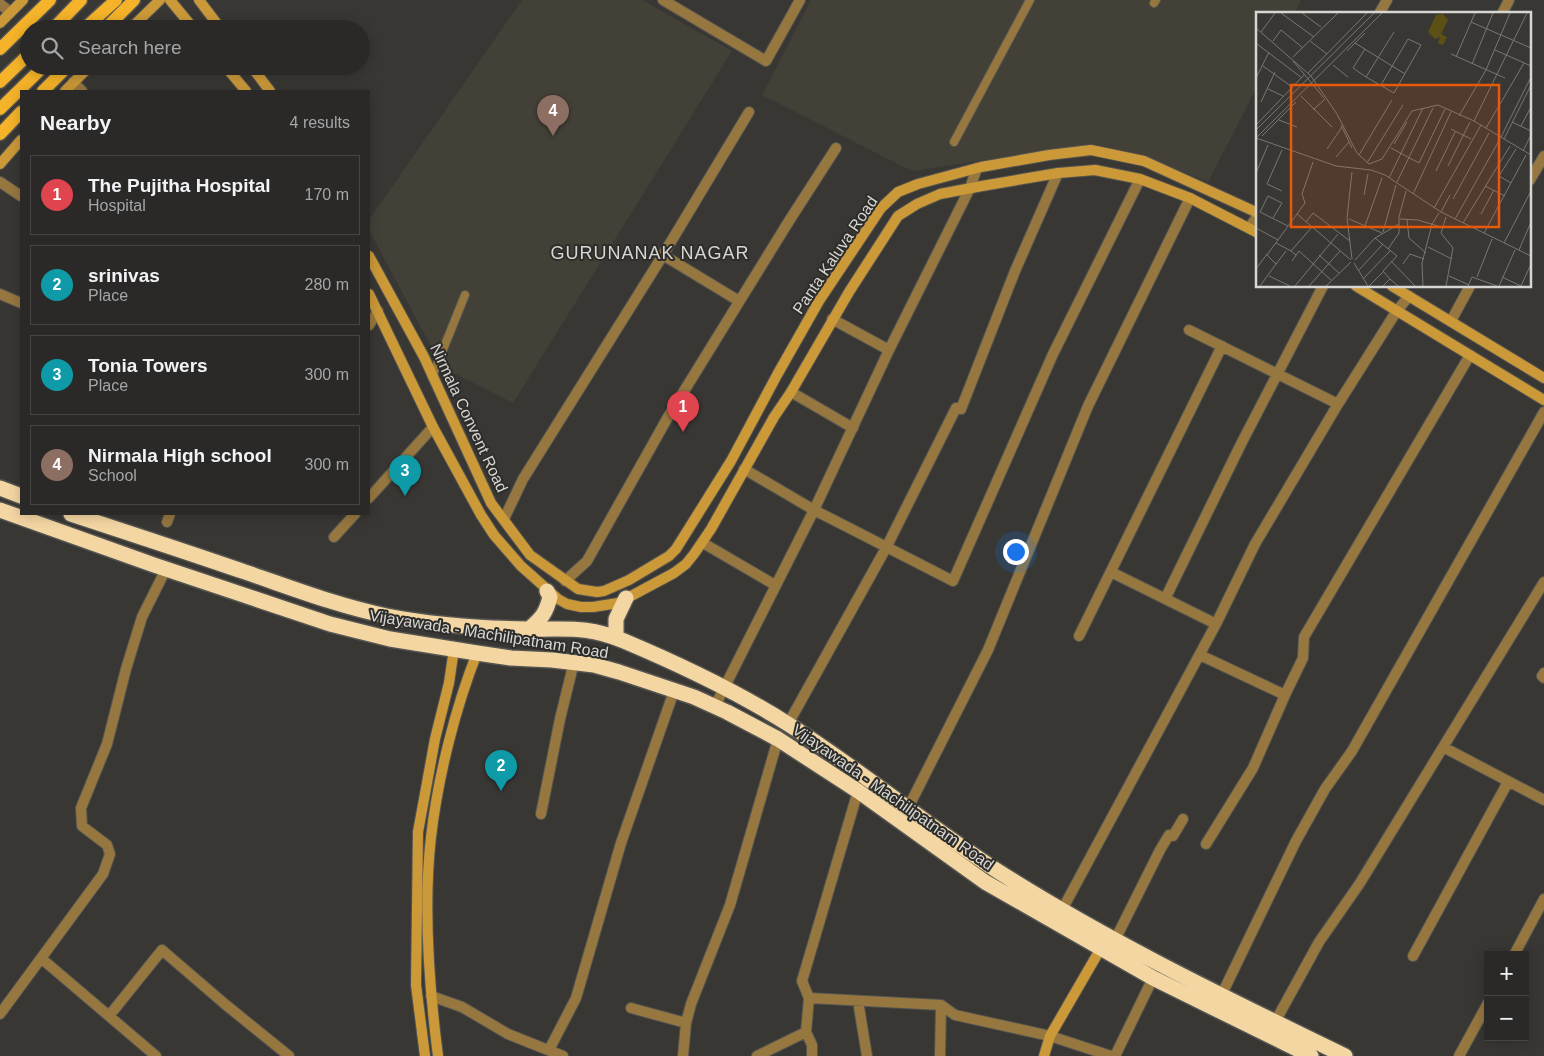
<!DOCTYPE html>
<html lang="en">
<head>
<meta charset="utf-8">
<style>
  body { margin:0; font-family:Arial,sans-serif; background:#363533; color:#f1f3f6 }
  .controls { position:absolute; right:15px; bottom:15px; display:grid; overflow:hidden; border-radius:0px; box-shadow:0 2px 12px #0003 }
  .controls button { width:45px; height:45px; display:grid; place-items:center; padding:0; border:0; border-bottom:1px solid #464544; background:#2a2927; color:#f1f3f6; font:25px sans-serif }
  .you { position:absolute; left:1015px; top:551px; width:18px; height:18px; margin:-12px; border:4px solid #fff; border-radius:50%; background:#1a73e8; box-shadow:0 0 0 8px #1a73e833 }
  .badge { display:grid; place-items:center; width:32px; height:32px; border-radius:50%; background:#1a73e8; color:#fff; font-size:16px; font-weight:700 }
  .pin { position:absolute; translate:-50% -41px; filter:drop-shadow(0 1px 2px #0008) }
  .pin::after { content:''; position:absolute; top:26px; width:18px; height:15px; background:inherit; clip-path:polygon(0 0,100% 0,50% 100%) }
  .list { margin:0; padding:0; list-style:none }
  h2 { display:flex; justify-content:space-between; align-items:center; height:65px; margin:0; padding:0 20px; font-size:21px }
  h2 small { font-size:16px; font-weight:400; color:#a5a6a7 }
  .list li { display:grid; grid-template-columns:32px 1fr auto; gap:15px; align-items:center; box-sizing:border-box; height:80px; margin:0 10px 10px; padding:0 10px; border:1px solid #464544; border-radius:0px }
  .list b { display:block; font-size:19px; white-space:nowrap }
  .list p { margin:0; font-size:16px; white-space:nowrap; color:#a5a6a7 }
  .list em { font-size:16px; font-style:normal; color:#a5a6a7 }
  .icon { flex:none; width:28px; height:28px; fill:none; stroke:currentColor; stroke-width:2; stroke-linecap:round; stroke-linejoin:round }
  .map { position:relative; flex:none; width:1544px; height:1056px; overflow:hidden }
  .search { position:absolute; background:#2a2927; box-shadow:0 2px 12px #0003; left:20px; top:20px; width:350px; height:55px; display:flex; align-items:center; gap:12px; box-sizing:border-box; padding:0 18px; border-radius:28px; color:#a5a6a7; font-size:19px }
  .panel { position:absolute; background:#2a2927; box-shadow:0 2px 12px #0003; left:20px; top:90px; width:350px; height:425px; border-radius:0px }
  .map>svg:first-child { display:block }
</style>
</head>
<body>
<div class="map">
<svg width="1544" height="1056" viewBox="0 0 1544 1056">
  <rect width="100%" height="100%" fill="#383734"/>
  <path fill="#434137" d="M522,0H642L732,51L513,403L442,367L369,230V220Z
    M811,0H1301L1294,14H1258V85L1208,182L1151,159L1089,144L912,171L762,95Z"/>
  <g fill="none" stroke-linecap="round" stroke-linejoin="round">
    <defs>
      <path id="lane" d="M1154,3L1156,0
        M954,142L1030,0
        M432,377L465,295"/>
      <path id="street" d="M663,0L766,61L800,0
        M0,4L10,12
        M1379,14L1387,0
        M1502,14L1509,0
        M73,82L82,91
        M1530,180L1544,156
        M0,182L21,196
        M1249,228L1258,215
        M663,255L739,301
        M0,294L21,303
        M832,319L889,350
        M1451,321L1470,286
        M369,325L378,311
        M1189,330L1338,404
        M791,392L853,428
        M744,469L814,510L953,581L1053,354L1140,179
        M369,498L433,427
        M504,519L523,479L663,255L749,112
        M167,522L170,514
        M334,537L355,514
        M703,543L775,585
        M1111,572L1216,624
        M565,581L587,561L668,417L789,221L836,148
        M1165,599L1241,444L1323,286
        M1079,636L1222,346
        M1200,655L1285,695
        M1544,673L1542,676L1544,678
        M715,706L814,510L889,350L970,188L977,168
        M788,724L886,548L956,408L961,409L1015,271L1058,173
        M1443,747L1544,800
        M908,808L988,650L1088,406L1190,198
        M541,814L560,719L574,662
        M1206,844L1253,768L1285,695L1303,658L1304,637L1470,355
        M1062,910L1216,624L1255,544L1338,404L1396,312L1409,296
        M1115,940L1160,850L1169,835L1173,836L1183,819
        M1514,955L1544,899
        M1413,956L1508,782
        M42,959L156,1056
        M1222,994L1296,841L1325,789L1352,751L1544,412
        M431,996L462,1007L508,1034L563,1056
        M809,998L941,1005L955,1015L1050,1036L1111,1056
        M858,1001L867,1056
        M631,1008L686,1023
        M0,1014L103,874L110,854L107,845L82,826L81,808L107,744L126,669L142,617L166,569
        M109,1016L162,950L226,1005L289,1056
        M1275,1022L1319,942L1360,883L1544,582
        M549,1050L576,998L621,843L674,691
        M683,1056L686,1023L691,1004L730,905L778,739
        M757,1056L806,1032
        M812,1056V1045L806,1032L809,998L802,981L858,791
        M940,1056L941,1005
        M1115,1056L1153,978
        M1459,1056L1488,1003"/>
      <path id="secondary" d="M170,0L194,29
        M199,0L221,29
        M0,23L23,0
        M130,29L160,0
        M225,66L246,91
        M251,66L270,91
        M65,91L90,66
        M0,164L21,140
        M369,256L424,357L491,503L530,555L578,589L597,592L604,591L629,580L669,556L676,549L731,461L777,375L819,301L881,208L898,192L918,184L981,167L1049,155L1091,150L1144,161L1258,213
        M1356,286L1544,400
        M1392,286L1544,378
        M369,294L433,427L481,515L494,535L521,566L558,599L567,604L581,607H593L618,603L674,573L686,564L694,554L711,529L774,417L791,392L849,292L898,216L917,204L940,194L982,186L1058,173L1095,170L1140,179L1190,198L1258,233
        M425,1056L416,985L418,832L435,739L449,683L454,649
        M438,1056C429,986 423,907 431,837C438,777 455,709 477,653
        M1044,1056L1050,1036L1101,948"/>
      <path id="primary" d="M53,29L81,0
        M84,29L116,0
        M105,29L134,0
        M0,49L50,0
        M0,82L29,54
        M43,91L68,66
        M0,109L44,66
        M0,134L21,112"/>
      <path id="highway" d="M0,488L21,496
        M0,510L154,565L330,624L390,639L477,653L511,658L552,660L594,665L619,672L694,697L727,712L778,739L858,791L985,882L1153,978L1311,1056
        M71,514C129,533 187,552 245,572C292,588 338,606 387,616C433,625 481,628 527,629C567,630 585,625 624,641C681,665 736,691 788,724C859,769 925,824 996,870C1107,941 1226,998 1345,1056
        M529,629C542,618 546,613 550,597L547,591
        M616,638V619L626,598"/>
    </defs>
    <use href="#lane" stroke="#545451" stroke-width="10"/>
    <use href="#street" stroke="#545451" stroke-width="12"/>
    <use href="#secondary" stroke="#545451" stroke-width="12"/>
    <use href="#primary" stroke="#545451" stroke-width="15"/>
    <use href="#highway" stroke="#545451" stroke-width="18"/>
    <use href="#lane" stroke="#96773f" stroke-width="8"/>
    <use href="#street" stroke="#96773f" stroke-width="10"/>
    <use href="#secondary" stroke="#cb9938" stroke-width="10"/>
    <use href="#primary" stroke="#f4b329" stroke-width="12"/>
    <use href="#highway" stroke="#f4d6a3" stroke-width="15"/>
  </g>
  <g text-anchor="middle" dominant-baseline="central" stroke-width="4" stroke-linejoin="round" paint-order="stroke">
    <g font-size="16" fill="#d6d6d3" stroke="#2e2d2a">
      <text transform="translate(835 255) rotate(-56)">Panta Kaluva Road</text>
      <text transform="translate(469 418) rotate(65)">Nirmala Convent Road</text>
      <text transform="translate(489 634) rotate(9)">Vijayawada - Machilipatnam Road</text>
      <text transform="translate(893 797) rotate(35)">Vijayawada - Machilipatnam Road</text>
    </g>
    <g font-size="18" letter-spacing="1" fill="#d6d6d3" stroke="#2e2d2a">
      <text x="650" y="253">GURUNANAK NAGAR</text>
    </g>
  </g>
  <g transform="translate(1256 12)">
    <rect width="275" height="275" fill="#383734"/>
    <path d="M187,2L192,8L185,22L191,25L187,33L182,31L184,25L179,27L172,20L180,3Z" fill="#5d5015"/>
    <path fill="none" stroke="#777774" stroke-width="1" d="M25,1L58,25M46,1L65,15M215,10L275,36M0,16L55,64L81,102L101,141L113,152L126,147L156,99L182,93L218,109L275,143M5,20L19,1M17,29L25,18L47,36M54,29L71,42M99,31L149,62M1,32L46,66M109,37L97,56L110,65L138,81L165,33L152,27L125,73M239,38L275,54M91,39L109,21M195,42L249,66M37,45L82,1M200,45L219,1M37,49L68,86M216,52L237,1M77,53L92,65M7,54L36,75M52,61L111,1M110,65L138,20M0,66L13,40M12,77L27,84M45,84L76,115M5,90L19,60M57,98L69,87M203,104L230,58L254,1M23,108L41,115M218,109L271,1M256,110L275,119M0,113L49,62M85,113L96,136M265,114L275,95M230,116L268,51M195,117L215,127M0,118L118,1M6,124L40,90M245,125L275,65M0,126L126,1M0,126L80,154L115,158L129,163L185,200L275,244M248,127L275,73M138,132L151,110M135,136L163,151L189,97M71,137L86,115M26,138L11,172L26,179M267,139L275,123M103,143L136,88M80,145L93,130M111,151L147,93M192,154L214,110M180,159L199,120M0,161L12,133M133,166L167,96M141,170L177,96M255,171L243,164L260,137M229,174L249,184M157,182L195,100M108,183L112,162M197,187L233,121M178,196L225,113M185,200L194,183M41,202L95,248M225,202L238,178M17,206L26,191L12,184L4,200L32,214M93,207L126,221M144,207L162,208L185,215M199,207L244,127M151,208L153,226L170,241M50,210L57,201L94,229M207,211L254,134M109,214L126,166M0,216L22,228M127,220L140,173M228,221L270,143M119,226L141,244L127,259L134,267M20,231L35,239M248,231L275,179M172,235L196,247M132,237L143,221V205L150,179M263,238L275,210M40,243L35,239L56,215M63,243L83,261M96,247L91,206L96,160M99,248L119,226L143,212M36,249L43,239L75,268M135,249L159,274M98,251L112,274M20,252L30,239M147,252L154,242L168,247M0,257L11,242M102,259L127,232M13,264L34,274M193,264L213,273M221,265L236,227M246,265L265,274M107,267L134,239M4,274L20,252L11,243L49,191L46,182L57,150M39,274L82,222M53,274L84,239M70,274L95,250M113,274L127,260M127,274L134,267L142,274M167,274L166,251L176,212L183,201M190,274L197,236L185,221L190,205M212,274L216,265L241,274M243,274L259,238M265,274L275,252"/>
    <path fill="#e8590c" fill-opacity="0.15" stroke="#e8590c" stroke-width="2.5" d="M35,73H243V215H35Z"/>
    <rect width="275" height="275" fill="none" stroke="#d6d6d3" stroke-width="2.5"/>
  </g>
</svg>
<div class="controls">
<button>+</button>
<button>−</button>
</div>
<div class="you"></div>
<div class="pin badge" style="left:683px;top:432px;background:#e0444e">1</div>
<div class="pin badge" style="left:501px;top:791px;background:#0f9aa8">2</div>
<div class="pin badge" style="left:405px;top:496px;background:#0f9aa8">3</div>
<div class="pin badge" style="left:553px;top:136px;background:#8d6e63">4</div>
<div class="search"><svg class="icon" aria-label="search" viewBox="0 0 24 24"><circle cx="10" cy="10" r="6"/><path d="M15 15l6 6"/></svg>Search here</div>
<section class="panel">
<h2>Nearby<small>4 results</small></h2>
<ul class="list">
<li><span class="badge" style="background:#e0444e">1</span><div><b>The Pujitha Hospital</b><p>Hospital</p></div><em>170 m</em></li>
<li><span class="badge" style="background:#0f9aa8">2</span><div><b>srinivas</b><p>Place</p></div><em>280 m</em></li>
<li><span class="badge" style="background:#0f9aa8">3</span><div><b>Tonia Towers</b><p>Place</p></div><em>300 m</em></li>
<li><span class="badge" style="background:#8d6e63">4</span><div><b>Nirmala High school</b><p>School</p></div><em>300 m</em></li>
</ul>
</section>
</div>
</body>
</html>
